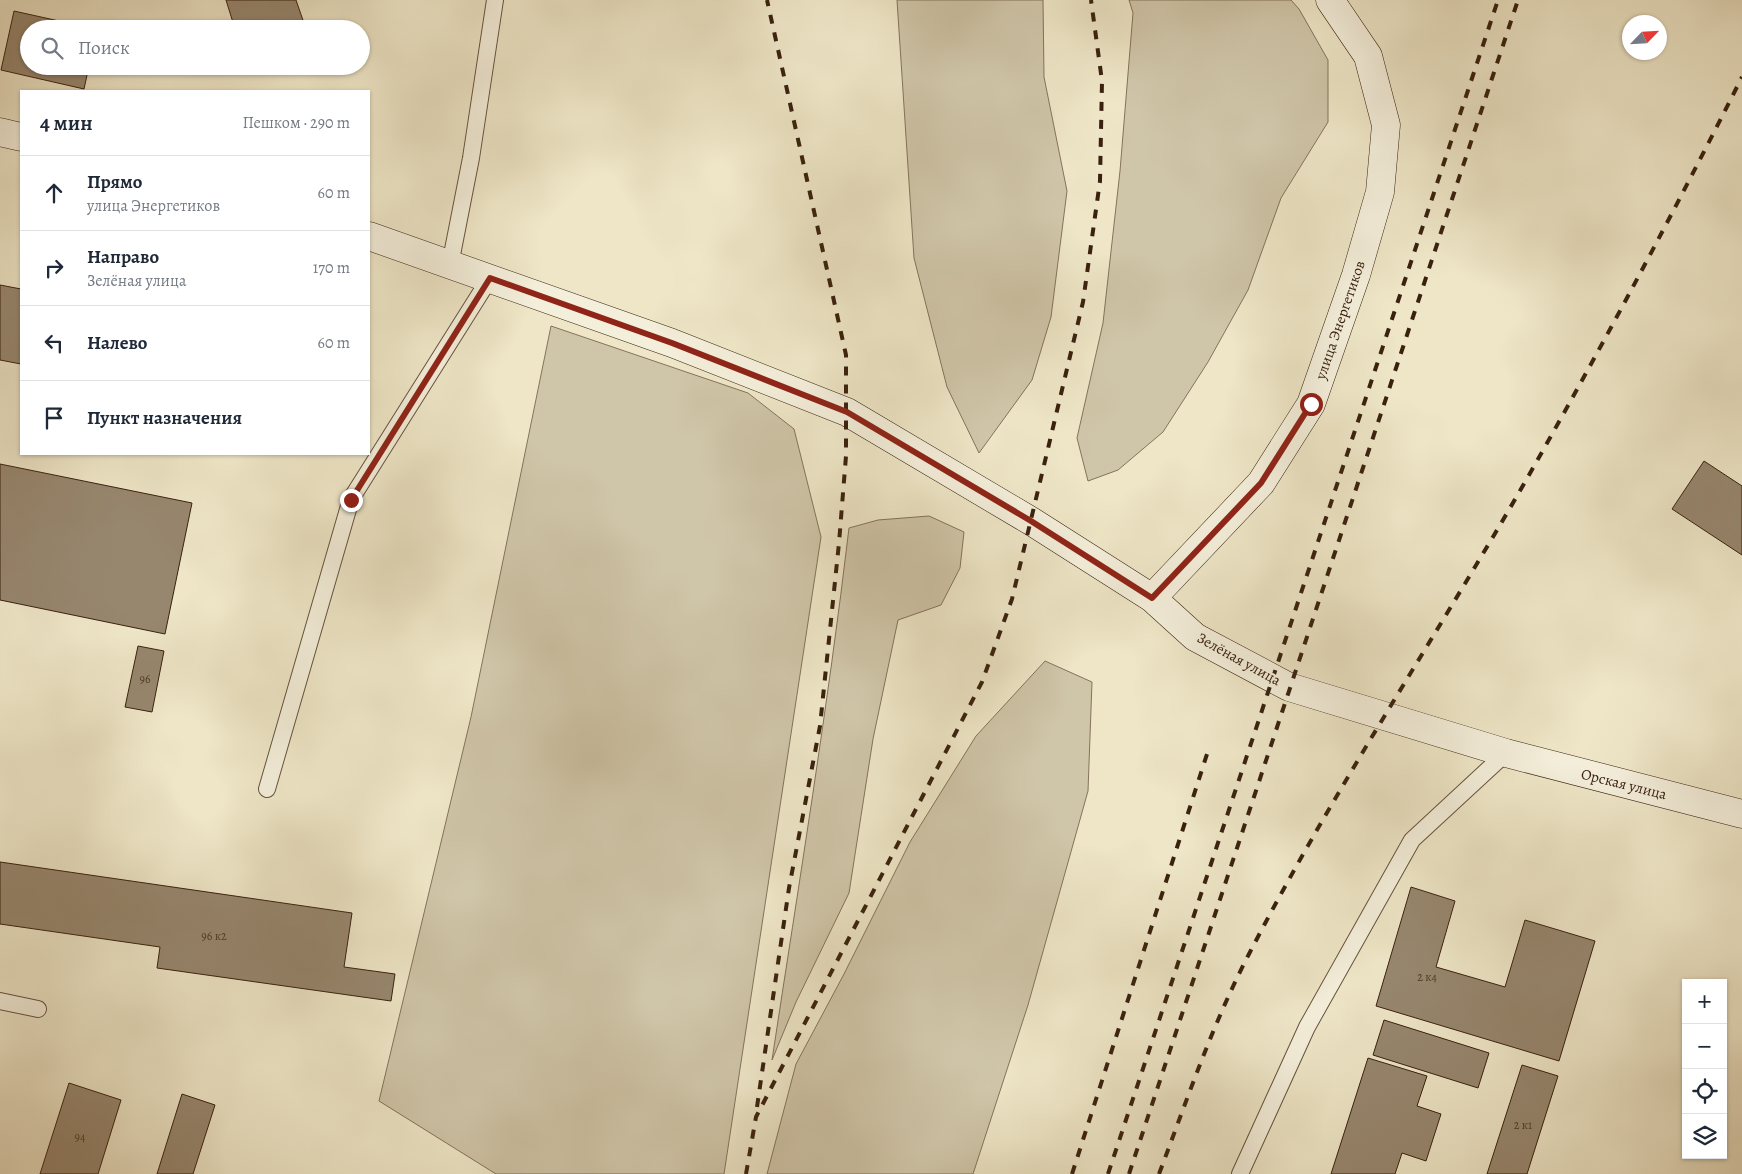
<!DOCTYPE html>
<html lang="ru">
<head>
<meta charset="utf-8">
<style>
  body { margin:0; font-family:Alegreya,serif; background:#f6f6f7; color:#1f2937 }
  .controls { position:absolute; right:15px; bottom:15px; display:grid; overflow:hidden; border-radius:0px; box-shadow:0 1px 4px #0004 }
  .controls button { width:45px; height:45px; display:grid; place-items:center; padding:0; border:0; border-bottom:1px solid #e0e1e3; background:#fff; color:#1f2937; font:25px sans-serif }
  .compass { position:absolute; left:1622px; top:15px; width:45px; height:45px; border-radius:50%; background:#fff; box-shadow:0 1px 4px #0004; rotate:65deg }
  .stop { position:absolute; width:15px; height:15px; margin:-11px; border:4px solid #8f2418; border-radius:50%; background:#fff }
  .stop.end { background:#8f2418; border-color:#fff; box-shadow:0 1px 5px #0008 }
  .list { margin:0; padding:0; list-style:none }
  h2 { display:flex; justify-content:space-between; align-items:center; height:65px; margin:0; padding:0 20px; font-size:21px }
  h2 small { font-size:16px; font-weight:400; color:#747a83 }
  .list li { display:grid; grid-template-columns:32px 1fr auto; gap:15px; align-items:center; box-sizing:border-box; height:75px; padding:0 20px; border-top:1px solid #e0e1e3 }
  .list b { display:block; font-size:19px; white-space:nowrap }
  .list p { margin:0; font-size:16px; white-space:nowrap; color:#747a83 }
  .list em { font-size:16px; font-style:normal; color:#747a83 }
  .icon { flex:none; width:28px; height:28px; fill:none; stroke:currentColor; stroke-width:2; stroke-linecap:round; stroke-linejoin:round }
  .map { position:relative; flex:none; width:1742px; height:1174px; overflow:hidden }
  .search { position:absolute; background:#fff; box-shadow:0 1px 4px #0004; left:20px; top:20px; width:350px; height:55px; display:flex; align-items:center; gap:12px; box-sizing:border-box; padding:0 18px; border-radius:28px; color:#747a83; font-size:19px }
  .panel { position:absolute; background:#fff; box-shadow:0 1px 4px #0004; left:20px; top:90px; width:350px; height:365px; border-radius:0px }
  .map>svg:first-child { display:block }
</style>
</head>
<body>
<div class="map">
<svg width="1742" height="1174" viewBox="0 0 1742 1174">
  <rect width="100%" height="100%" fill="#eee6c7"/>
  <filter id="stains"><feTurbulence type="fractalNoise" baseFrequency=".004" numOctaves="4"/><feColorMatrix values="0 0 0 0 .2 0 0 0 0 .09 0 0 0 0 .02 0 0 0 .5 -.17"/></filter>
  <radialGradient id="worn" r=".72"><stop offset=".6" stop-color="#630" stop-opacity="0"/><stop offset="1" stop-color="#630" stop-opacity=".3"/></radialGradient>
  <path fill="#cfc5a8" stroke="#84735c" d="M897,0H1043L1044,77L1067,191L1051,317L1032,380L979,453L947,387L914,258Z
    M1129,0H1291L1299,9L1328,60V122L1281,198L1248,290L1208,362L1163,432L1118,470L1088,481L1077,438L1103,323L1120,171L1133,13Z
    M551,326L748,393L794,429L821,537L724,1174H496L379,1101L471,717Z
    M929,516L964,532L960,568L941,605L898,620L873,739L849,893L796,1002L772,1060C799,883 828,706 849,528L878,520Z
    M1045,661L1092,682L1088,791L1028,1005L973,1174H767L796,1064L844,974L910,842L976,736Z"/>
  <path fill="#97876f" stroke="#39210f" d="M226,0H296L306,29H235Z
    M14,11L95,29H29V66H89L84,89L1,70Z
    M247,66H272L250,73Z
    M0,285L21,289V364L0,360Z
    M1704,461L1742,486V555L1672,509Z
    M0,464L192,503L165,634L0,600Z
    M138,646L164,651L152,712L125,707Z
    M0,862L352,913L344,967L395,974L391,1001L157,968L160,947L0,924Z
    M1411,887L1455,901L1436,967L1505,987L1525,920L1595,941L1559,1061L1376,1006Z
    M1384,1020L1489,1053L1478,1088L1373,1055Z
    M1368,1058L1427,1076L1417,1106L1441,1114L1426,1161L1402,1153L1395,1174H1331Z
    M1522,1065L1558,1076L1527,1174H1487Z
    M69,1083L121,1100L98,1174H40Z
    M182,1094L215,1105L193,1174H157Z"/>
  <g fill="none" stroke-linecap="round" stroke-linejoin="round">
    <defs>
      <path id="lane" d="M450,265L471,158L495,0
        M267,789L351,499L490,278
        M0,1001L38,1009
        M1240,1174L1307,1027L1412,840L1506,753"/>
      <path id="secondary" d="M0,132L21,137
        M369,236L672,343L847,412L1031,521L1152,598L1195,637L1289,687L1506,753L1742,814
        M1152,598L1261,483L1311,404L1356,275L1380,192L1386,125L1368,56L1330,0"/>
    </defs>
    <use href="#lane" stroke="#66523d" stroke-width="18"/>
    <use href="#secondary" stroke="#39210f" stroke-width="29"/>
    <use href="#lane" stroke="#f4efdb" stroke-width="16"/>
    <use href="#secondary" stroke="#f4efdb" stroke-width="28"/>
    <path stroke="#39210f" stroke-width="4" stroke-dasharray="9 9" stroke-linecap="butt" d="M757,1107L789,888L820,726L839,543L846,456V355L767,0
      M746,1174L756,1117L982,682L1012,599L1083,302L1100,181L1102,81L1091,0
      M1072,1174L1208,751
      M1108,1174L1498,0
      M1129,1174L1518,0
      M1159,1174C1187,1100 1212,1025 1249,954C1330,797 1428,649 1517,496C1596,358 1671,218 1742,77"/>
  </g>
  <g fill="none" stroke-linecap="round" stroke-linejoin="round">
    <path stroke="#8f2418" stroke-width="6" d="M351,500L490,278L672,343L847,412L1031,521L1152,598L1261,483L1311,404"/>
  </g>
  <g text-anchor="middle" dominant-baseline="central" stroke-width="4.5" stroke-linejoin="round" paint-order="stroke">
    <g font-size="12" fill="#503a27">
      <text x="145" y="679">96</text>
      <text x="214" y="936">96 к2</text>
      <text x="1427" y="977">2 к4</text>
      <text x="1523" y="1125">2 к1</text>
      <text x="80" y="1137">94</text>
    </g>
    <g font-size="15" fill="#39210f" stroke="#f4efdb">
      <text transform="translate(1340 320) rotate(-71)">улица Энергетиков</text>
      <text transform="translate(1239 659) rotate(29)">Зелёная улица</text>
      <text transform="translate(1624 784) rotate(14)">Орская улица</text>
    </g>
  </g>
  <rect width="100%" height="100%" filter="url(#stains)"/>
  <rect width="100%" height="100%" fill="url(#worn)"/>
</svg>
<div class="controls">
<button>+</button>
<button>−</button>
<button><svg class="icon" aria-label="locate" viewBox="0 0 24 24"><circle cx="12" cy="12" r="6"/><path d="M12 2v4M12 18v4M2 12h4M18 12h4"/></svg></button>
<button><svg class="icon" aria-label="layers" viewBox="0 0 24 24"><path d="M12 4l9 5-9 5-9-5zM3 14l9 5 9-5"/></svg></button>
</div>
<svg class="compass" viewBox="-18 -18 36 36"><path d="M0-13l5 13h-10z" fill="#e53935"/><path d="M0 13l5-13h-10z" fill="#747a83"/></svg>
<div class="stop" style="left:1311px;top:404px"></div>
<div class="stop end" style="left:351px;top:500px"></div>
<div class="search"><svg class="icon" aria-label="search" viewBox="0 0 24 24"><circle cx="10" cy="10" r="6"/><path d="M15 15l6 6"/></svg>Поиск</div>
<section class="panel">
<h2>4 мин<small>Пешком · 290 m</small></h2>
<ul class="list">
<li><svg class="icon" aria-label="ahead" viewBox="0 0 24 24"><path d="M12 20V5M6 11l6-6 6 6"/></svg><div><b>Прямо</b><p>улица Энергетиков</p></div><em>60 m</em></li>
<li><svg class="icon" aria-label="right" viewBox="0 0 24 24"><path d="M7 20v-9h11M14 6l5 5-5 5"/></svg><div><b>Направо</b><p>Зелёная улица</p></div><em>170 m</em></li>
<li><svg class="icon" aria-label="left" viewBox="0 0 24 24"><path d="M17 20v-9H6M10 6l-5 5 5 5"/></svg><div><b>Налево</b></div><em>60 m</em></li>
<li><svg class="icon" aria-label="arrive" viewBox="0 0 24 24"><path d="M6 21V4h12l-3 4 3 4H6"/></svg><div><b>Пункт назначения</b></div></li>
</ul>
</section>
</div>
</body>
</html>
